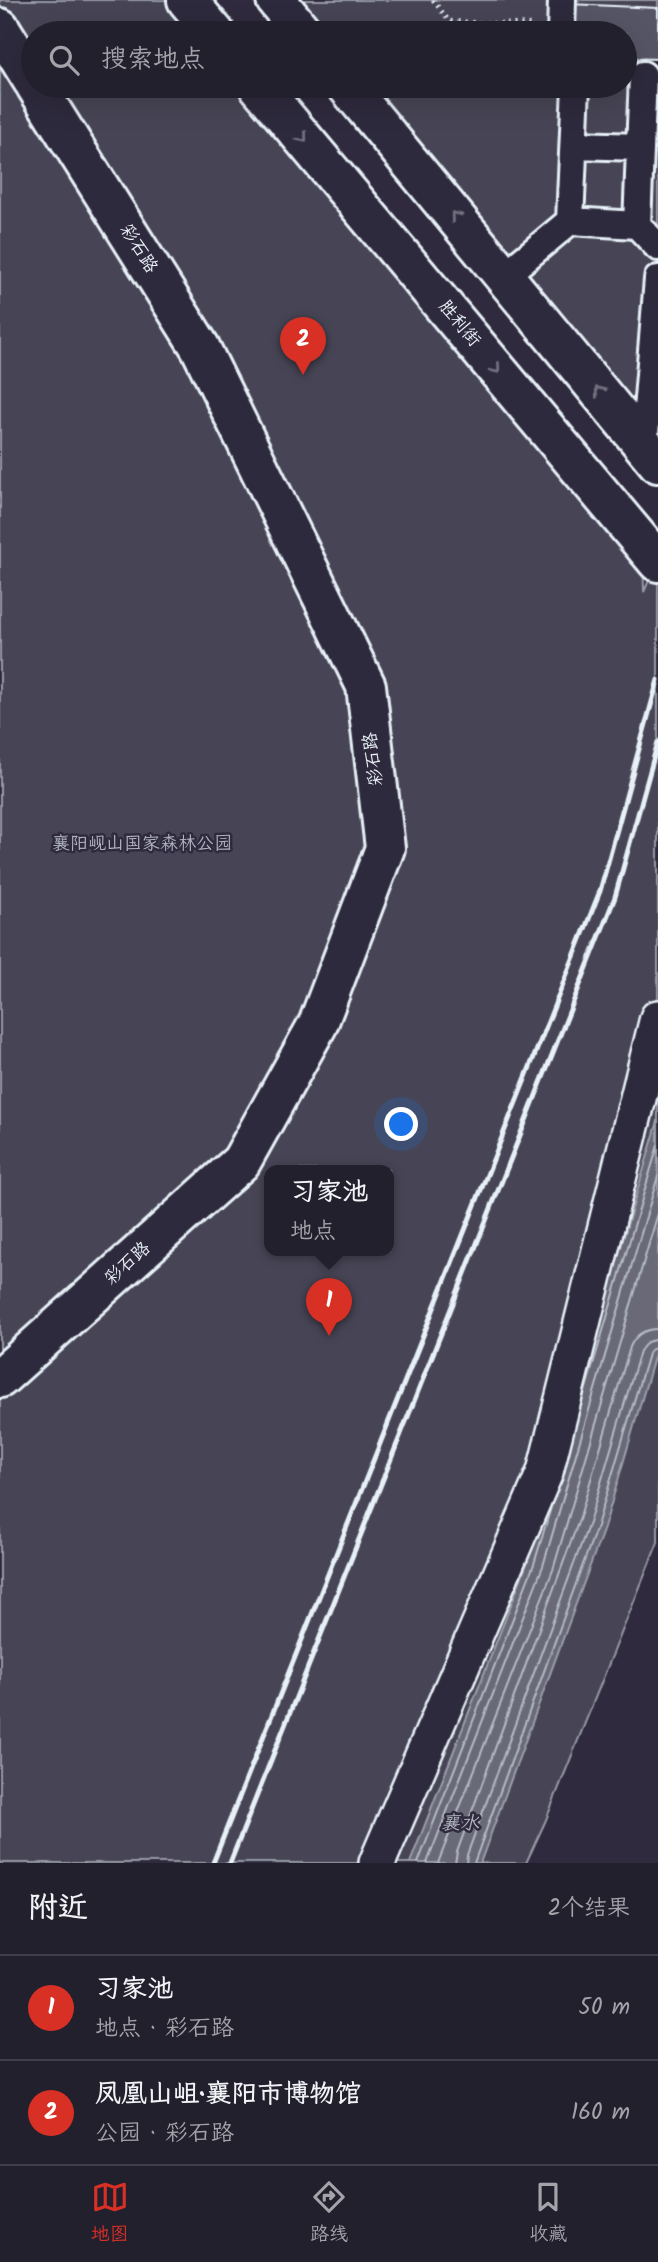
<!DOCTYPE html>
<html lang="zh">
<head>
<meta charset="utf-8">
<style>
  body { margin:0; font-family:Kalam,"LXGW WenKai TC",sans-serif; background:#2b2836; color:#f1f3f6 }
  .you { position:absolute; left:402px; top:1125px; width:24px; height:24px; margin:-18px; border:5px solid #fff; border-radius:50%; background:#1a73e8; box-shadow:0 0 0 10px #1a73e833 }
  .badge { display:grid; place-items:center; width:46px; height:46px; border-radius:50%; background:#d93025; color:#fff; font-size:23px; font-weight:700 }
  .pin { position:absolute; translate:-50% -58px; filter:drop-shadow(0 2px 4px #0008) }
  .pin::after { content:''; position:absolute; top:37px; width:24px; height:21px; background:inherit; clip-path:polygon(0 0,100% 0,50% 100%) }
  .popup { position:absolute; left:264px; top:1165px; width:130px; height:91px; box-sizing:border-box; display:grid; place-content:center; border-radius:14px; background:#23202e; filter:drop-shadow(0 2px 5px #0005); font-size:23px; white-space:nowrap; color:#a3a3aa }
  .popup b { font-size:26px; color:#f1f3f6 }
  .popup::after { content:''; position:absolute; left:50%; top:100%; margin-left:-14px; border:14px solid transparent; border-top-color:#23202e }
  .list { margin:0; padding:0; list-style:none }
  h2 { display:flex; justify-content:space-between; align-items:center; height:91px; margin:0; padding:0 28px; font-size:30px }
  h2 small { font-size:23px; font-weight:400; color:#a3a3aa }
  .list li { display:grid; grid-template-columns:46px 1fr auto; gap:21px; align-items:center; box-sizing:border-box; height:105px; padding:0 28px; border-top:2px solid #403e4a }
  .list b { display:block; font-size:26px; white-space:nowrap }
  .list p { margin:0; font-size:23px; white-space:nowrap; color:#a3a3aa }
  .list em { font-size:23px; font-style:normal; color:#a3a3aa }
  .icon { flex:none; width:38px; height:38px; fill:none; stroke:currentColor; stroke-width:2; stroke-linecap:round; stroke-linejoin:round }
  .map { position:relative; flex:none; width:658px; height:1863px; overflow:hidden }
  .search { position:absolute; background:#23202e; box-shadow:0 7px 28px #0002; left:21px; right:21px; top:21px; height:77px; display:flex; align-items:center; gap:18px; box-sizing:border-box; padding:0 24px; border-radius:38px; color:#a3a3aa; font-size:26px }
  .sheet { height:301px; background:#23202e }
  nav { display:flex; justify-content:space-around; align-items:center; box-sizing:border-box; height:98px; border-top:2px solid #403e4a; background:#23202e; font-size:19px; color:#a3a3aa }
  nav a { display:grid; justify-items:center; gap:4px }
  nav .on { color:#d93025 }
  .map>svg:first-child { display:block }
</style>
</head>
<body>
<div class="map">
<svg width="658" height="1863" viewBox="0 0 658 1863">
  <rect width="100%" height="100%" fill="#2f2a3d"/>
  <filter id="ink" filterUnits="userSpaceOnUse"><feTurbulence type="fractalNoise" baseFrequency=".0143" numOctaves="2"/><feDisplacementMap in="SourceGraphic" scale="14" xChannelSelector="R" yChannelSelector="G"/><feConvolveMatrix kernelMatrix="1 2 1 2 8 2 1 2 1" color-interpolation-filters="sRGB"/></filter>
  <g filter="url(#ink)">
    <path fill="#464455" stroke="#979aa6" stroke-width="2" fill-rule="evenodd" d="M0,0H187L215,33H33V86H259L643,544L644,592L658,559V1542L545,1822L526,1863H0ZM270,1170H388V1250H270Z
      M276,0H658V463L347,86H625V33H303Z"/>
    <path fill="#696978" stroke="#9c9fab" stroke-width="2" d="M658,1121V1344L604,1528L480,1863H410L528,1561Z"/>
    <path fill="#0007" d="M658,10V73L625,71V33H569Z"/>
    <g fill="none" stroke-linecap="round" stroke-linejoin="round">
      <path stroke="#b5bbc5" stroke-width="2" d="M582,1402L658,1145
        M418,1863L534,1564L552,1504
        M427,1863L543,1566L658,1176
        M438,1863L553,1570L658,1213
        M455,1863L457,1852L579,1520L630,1347C635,1335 645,1329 658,1329
        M466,1863L467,1855L589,1523L640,1351L647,1342L658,1339
        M474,1863L597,1526L648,1354L652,1349L658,1348"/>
    </g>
    <path fill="#575565" stroke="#e8f1f8" stroke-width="2" d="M569,4L658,8V59L625,58V33H568Z"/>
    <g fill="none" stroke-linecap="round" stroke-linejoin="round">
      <defs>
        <path id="pedestrian" d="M561,33L562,0
          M574,145L640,147
          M570,221L576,86
          M637,225L643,75
          M504,276L570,221L637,225L658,247
          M644,446L658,279"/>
        <path id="minor" d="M377,1863L545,1472L658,1018"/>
        <path id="tertiary" d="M0,28L33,81
          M0,1378L241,1162L318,1024L385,848L366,686L200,347L36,86"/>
        <path id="trunk" d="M187,0L215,33
          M276,0L303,33
          M259,86L658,562
          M347,86L658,463"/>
      </defs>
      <use href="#pedestrian" stroke="#e8f1f8" stroke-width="32"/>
      <use href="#minor" stroke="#e8f1f8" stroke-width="40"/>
      <use href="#tertiary" stroke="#e8f1f8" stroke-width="44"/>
      <use href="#trunk" stroke="#e8f1f8" stroke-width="44"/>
      <path stroke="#e8f1f8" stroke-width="4.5" stroke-dasharray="2 5" stroke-linecap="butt" d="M433,0L449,21L533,25"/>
      <use href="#pedestrian" stroke="#2f2a3d" stroke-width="26"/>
      <use href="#minor" stroke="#2f2a3d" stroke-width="35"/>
      <use href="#tertiary" stroke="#2f2a3d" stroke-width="38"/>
      <use href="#trunk" stroke="#2f2a3d" stroke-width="38"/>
      <path stroke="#e8f1f8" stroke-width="5" d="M213,1863L600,891L658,680
        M230,1863L615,897L658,742"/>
    </g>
    <defs><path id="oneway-chevron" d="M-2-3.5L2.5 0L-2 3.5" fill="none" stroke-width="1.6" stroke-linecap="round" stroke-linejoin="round" transform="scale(1.75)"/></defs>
    <g stroke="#70707e">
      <use href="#oneway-chevron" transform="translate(303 138) rotate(50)"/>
      <use href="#oneway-chevron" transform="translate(455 216) rotate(-129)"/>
      <use href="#oneway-chevron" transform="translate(496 369) rotate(50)"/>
      <use href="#oneway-chevron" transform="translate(599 391) rotate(-129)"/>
    </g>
  </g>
  <g text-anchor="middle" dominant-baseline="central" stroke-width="5" stroke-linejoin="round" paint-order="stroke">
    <g font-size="18" fill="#e8f1f8" stroke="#2f2a3d">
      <text transform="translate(138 249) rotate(58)">彩石路</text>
      <text transform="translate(459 324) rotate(50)">胜利街</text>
      <text transform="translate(374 759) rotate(-97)">彩石路</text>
      <text transform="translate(128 1264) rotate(-42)">彩石路</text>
    </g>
    <g font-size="18" fill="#afb4bf" stroke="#2f2a3d">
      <text x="142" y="844">襄阳岘山国家森林公园</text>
    </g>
    <g font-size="19" font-style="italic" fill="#afb4be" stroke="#2f2a3d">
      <text x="460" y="1824">襄水</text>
    </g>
  </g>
</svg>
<div class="you"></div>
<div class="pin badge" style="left:329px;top:1336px">1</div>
<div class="popup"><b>习家池</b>地点</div>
<div class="pin badge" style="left:303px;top:375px">2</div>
<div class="search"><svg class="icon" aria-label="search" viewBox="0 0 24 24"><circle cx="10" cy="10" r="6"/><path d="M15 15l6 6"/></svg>搜索地点</div>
</div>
<section class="sheet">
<h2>附近<small>2个结果</small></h2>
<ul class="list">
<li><span class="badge">1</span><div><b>习家池</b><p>地点 · 彩石路</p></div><em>50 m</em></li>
<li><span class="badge">2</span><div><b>凤凰山岨·襄阳市博物馆</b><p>公园 · 彩石路</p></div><em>160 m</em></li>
</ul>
</section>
<nav>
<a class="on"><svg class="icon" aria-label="map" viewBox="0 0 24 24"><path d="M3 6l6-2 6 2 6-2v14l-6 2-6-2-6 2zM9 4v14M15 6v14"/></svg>地图</a>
<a><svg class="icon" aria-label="directions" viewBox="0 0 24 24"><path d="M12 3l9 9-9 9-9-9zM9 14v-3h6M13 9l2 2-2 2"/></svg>路线</a>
<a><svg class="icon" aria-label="saved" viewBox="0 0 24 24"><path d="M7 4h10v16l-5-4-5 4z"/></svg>收藏</a>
</nav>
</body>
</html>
